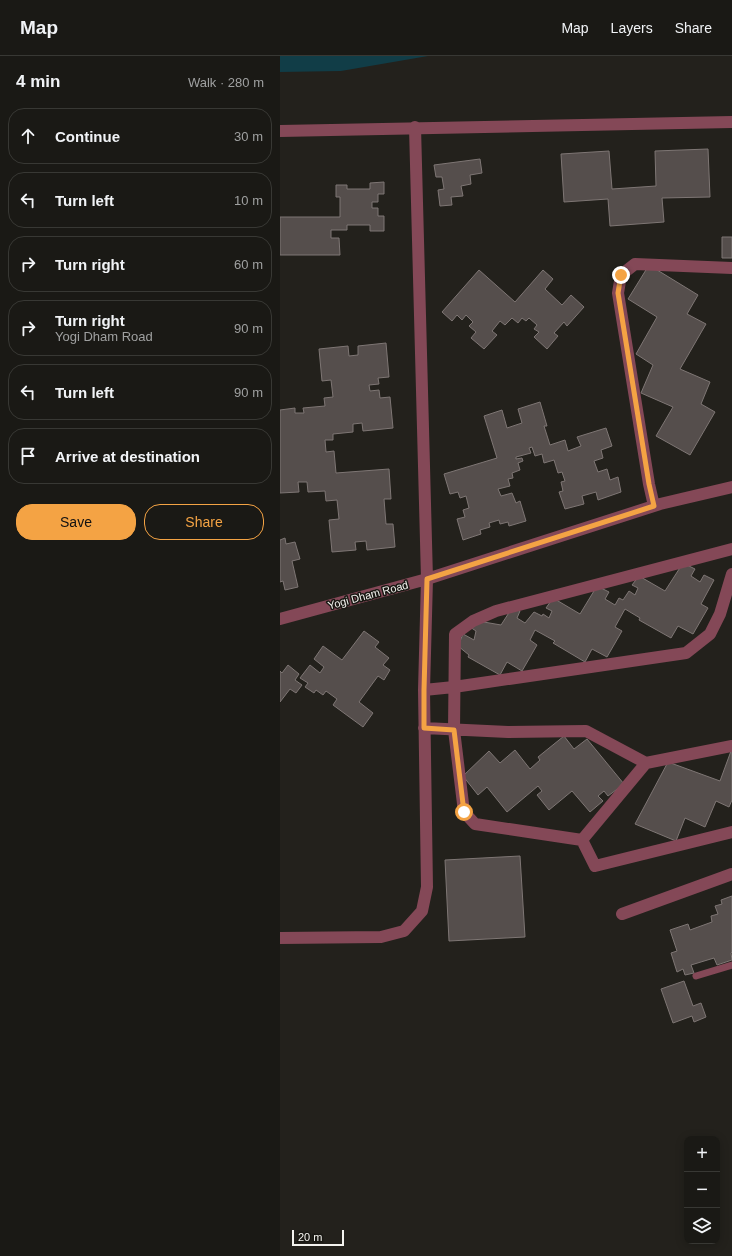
<!DOCTYPE html>
<html lang="en">
<head>
<meta charset="utf-8">
<style>
  body { margin:0; font-family:Helvetica,sans-serif; background:#272622; color:#f1f3f6 }
  .controls { position:absolute; right:12px; bottom:12px; display:grid; overflow:hidden; border-radius:8px; box-shadow:0 2px 10px #0003 }
  .controls button { width:36px; height:36px; display:grid; place-items:center; padding:0; border:0; border-bottom:1px solid #383834; background:#1a1915; color:#f1f3f6; font:20px sans-serif }
  .scale { position:absolute; left:12px; bottom:10px; width:52px; box-sizing:border-box; padding-left:4px; border:2px solid #f4f3ef; border-top:0; font-size:11px; line-height:14px; white-space:nowrap; color:#f4f3ef; -webkit-text-stroke:3px #191813; paint-order:stroke }
  .stop { position:absolute; width:12px; height:12px; margin:-9px; border:3px solid #f4a344; border-radius:50%; background:#fff }
  .stop.end { background:#f4a344; border-color:#fff; box-shadow:0 1px 4px #0008 }
  .list { margin:0; padding:0; list-style:none }
  h2 { display:flex; justify-content:space-between; align-items:center; height:52px; margin:0; padding:0 16px; font-size:17px }
  h2 small { font-size:13px; font-weight:400; color:#9fa0a0 }
  .list li { display:grid; grid-template-columns:26px 1fr auto; gap:12px; align-items:center; box-sizing:border-box; height:56px; margin:0 8px 8px; padding:0 8px; border:1px solid #383834; border-radius:16px }
  .list b { display:block; font-size:15px; white-space:nowrap }
  .list p { margin:0; font-size:13px; white-space:nowrap; color:#9fa0a0 }
  .list em { font-size:13px; font-style:normal; color:#9fa0a0 }
  .actions { display:flex; gap:8px; padding:12px 16px }
  .actions a { flex:1; padding:9px 0; border:1px solid #f4a344; border-radius:16px; text-align:center; font-size:14px; color:#f4a344 }
  .actions .main { background:#f4a344; color:#111 }
  .icon { flex:none; width:22px; height:22px; fill:none; stroke:currentColor; stroke-width:2; stroke-linecap:round; stroke-linejoin:round }
  .map { position:relative; flex:none; width:452px; height:1200px; overflow:hidden }
  header { display:flex; align-items:center; gap:24px; box-sizing:border-box; height:56px; padding:0 20px; background:#1a1915; border-bottom:1px solid #383834 }
  header strong { font-size:19px }
  nav { display:flex; gap:22px; margin-inline-start:auto; font-size:14px }
  main { display:flex }
  aside { flex:1; background:#1a1915 }
  .map>svg:first-child { display:block }
</style>
</head>
<body>
<header>
<strong>Map</strong>
<nav><a>Map</a><a>Layers</a><a>Share</a></nav>
</header>
<main>
<aside>
<h2>4 min<small>Walk · 280 m</small></h2>
<ul class="list">
<li><svg class="icon" aria-label="ahead" viewBox="0 0 24 24"><path d="M12 20V5M6 11l6-6 6 6"/></svg><div><b>Continue</b></div><em>30 m</em></li>
<li><svg class="icon" aria-label="left" viewBox="0 0 24 24"><path d="M17 20v-9H6M10 6l-5 5 5 5"/></svg><div><b>Turn left</b></div><em>10 m</em></li>
<li><svg class="icon" aria-label="right" viewBox="0 0 24 24"><path d="M7 20v-9h11M14 6l5 5-5 5"/></svg><div><b>Turn right</b></div><em>60 m</em></li>
<li><svg class="icon" aria-label="right" viewBox="0 0 24 24"><path d="M7 20v-9h11M14 6l5 5-5 5"/></svg><div><b>Turn right</b><p>Yogi Dham Road</p></div><em>90 m</em></li>
<li><svg class="icon" aria-label="left" viewBox="0 0 24 24"><path d="M17 20v-9H6M10 6l-5 5 5 5"/></svg><div><b>Turn left</b></div><em>90 m</em></li>
<li><svg class="icon" aria-label="arrive" viewBox="0 0 24 24"><path d="M6 21V4h12l-3 4 3 4H6"/></svg><div><b>Arrive at destination</b></div></li>
</ul>
<div class="actions"><a class="main">Save</a><a>Share</a></div>
</aside>
<div class="map">
<svg width="452" height="1200" viewBox="0 0 452 1200">
  <rect width="100%" height="100%" fill="#23211c"/>
  <path fill="#113d47" d="M0,0H148L61,15L0,16Z"/>
  <path fill="#554e4c" stroke="#7e7674" d="M428,93L430,141L382,142L384,166L330,170L328,143L284,146L281,98L329,95L332,133L376,130L375,95Z
    M200,103L202,117L190,119L191,128L181,130L183,140L171,141L172,149L160,150L158,134L164,133L162,121H156L154,109Z
    M104,126V138H98V146H92V152H98V160H104V175H90V169H67V174H51V182H59L60,199H0V161H60V141H56V129H67V133H90V127Z
    M442,181H452V202H442Z
    M369,209L418,239L407,258L426,268L400,313L430,326L421,348L435,356L410,399L376,380L393,351L361,337L373,309L356,298L377,261L348,243Z
    M199,214L235,246L263,214L273,223L265,233L282,249L291,239L304,251L287,270L284,266L274,277L278,280L267,293L254,281L259,276L254,273L257,269L249,262L246,265L242,262L238,267L232,262L225,269L220,265L212,275L217,279L204,293L191,282L196,276L189,270L193,266L186,259L182,264L177,259L172,265L162,256Z
    M106,287L109,321L98,322L99,328L89,329L90,335L99,334L100,342L110,341L113,372L83,375L82,367L73,368V376L53,378V384H45L46,396L54,395L56,417L109,413L111,443H104L106,468H113L115,491L87,494L86,485L75,486L76,494L52,496L49,464L59,463L57,444L46,445L45,435L28,436L27,426H18L19,436L0,437V354L15,352V357H24L23,352L45,350L44,342L53,341L51,324L42,325L39,293L68,290L69,300L78,299V290Z
    M260,346L267,370H264L270,389L285,384L288,395L301,390L297,381L326,372L332,390L321,394L323,402L314,405L318,416L327,413L330,424L338,421L341,436L318,444L316,436L302,440L304,448L285,453L279,436L283,435L281,426L285,425L282,416L278,417L274,404L264,407L262,398L255,400L252,391L249,392L251,397L236,401V403L242,402L243,405L238,407L240,414L232,417L233,422L228,423L230,430L218,433L221,440L232,437L236,447L240,445L246,465L229,470L228,466L220,468L219,464L209,467L210,471L200,474L201,478L183,484L177,463L185,461L183,454L189,452L186,440L180,442L178,436L170,438L164,418L217,402L204,360L222,354L227,372L242,367L238,353Z
    M5,482L6,488L15,486L20,503L12,505L18,531L5,534L3,525L0,526V484Z
    M403,507L415,513L411,520L420,526L424,519L434,524L421,548L428,552L413,578L398,570L391,582L359,564L360,562L345,553L335,571L342,575L327,601L312,593L305,606L273,587L275,585L255,574L250,584L257,589L242,615L227,606L220,619L188,601L189,599L178,590L183,578L194,584L196,575L190,571L198,565L221,569L232,552L240,555L237,562L245,567L254,556L262,560L263,558L269,562L272,555L266,552L273,542L300,558L317,530L329,536L325,543L335,549L339,542L343,544L349,535L355,539L358,532L352,529L359,520L385,535Z
    M84,575L99,586L95,591L109,602L103,609L110,614L104,624L98,620L79,646L93,657L83,671L53,649L57,643L46,635L43,639L36,634L34,637L25,631L28,627L20,622L30,609L40,617L44,611L34,603L43,590L62,604Z
    M8,609L19,618L15,624L22,629L16,637L10,633L0,646V615L2,617Z
    M284,680L294,693L307,683L344,728L328,740L324,735L318,740L323,745L310,756L292,735L269,754L257,739L262,735L258,730L227,756L207,731L198,739L183,720L209,695L220,707L235,694L250,713L260,704L258,701Z
    M451,695H452V744L449,751L436,745L425,771L405,762L396,785L355,768L388,706L440,725Z
    M240,800L245,881L169,885L165,804Z
    M452,840V896L451,897L452,904L437,909L434,902L411,909L414,917L405,919L403,913L397,916L391,897L397,895L390,874L408,868L410,874L432,866L431,860L438,858L435,850L442,848L441,844Z
    M404,925L413,950L421,947L426,961L414,966L412,960L393,967L381,933Z"/>
  <g fill="none" stroke-linecap="round" stroke-linejoin="round">
    <path stroke="#844857" stroke-width="7" d="M416,920L452,909"/>
    <path stroke="#844857" stroke-width="12" d="M0,75L452,66
      M374,450L369,428L338,237L341,219L355,208L452,212
      M0,563L147,523L380,448L452,431
      M144,634L174,631L406,597L430,578L440,558L452,518
      M144,672L228,676L306,675L366,707L452,690
      M366,707L302,784L315,810L452,776
      M302,784L195,768L184,756L174,674L175,578L193,565L216,555L452,493
      M342,858L452,818
      M0,882L101,881L124,875L142,855L147,831L144,634L147,523L135,71"/>
  </g>
  <g fill="none" stroke-linecap="round" stroke-linejoin="round">
    <path stroke="#f4a344" stroke-width="5" d="M184,756L174,674L144,672V634L147,523L374,450L369,428L338,237L341,219"/>
  </g>
  <g text-anchor="middle" dominant-baseline="central" stroke-width="3" stroke-linejoin="round" paint-order="stroke">
    <g font-size="11" fill="#f4f3ef" stroke="#191813">
      <text transform="translate(88 539) rotate(-15)">Yogi Dham Road</text>
    </g>
  </g>
</svg>
<div class="controls">
<button>+</button>
<button>−</button>
<button><svg class="icon" aria-label="layers" viewBox="0 0 24 24"><path d="M12 4l9 5-9 5-9-5zM3 14l9 5 9-5"/></svg></button>
</div>
<div class="scale">20 m</div>
<div class="stop" style="left:184px;top:756px"></div>
<div class="stop end" style="left:341px;top:219px"></div>
</div>
</main>
</body>
</html>
